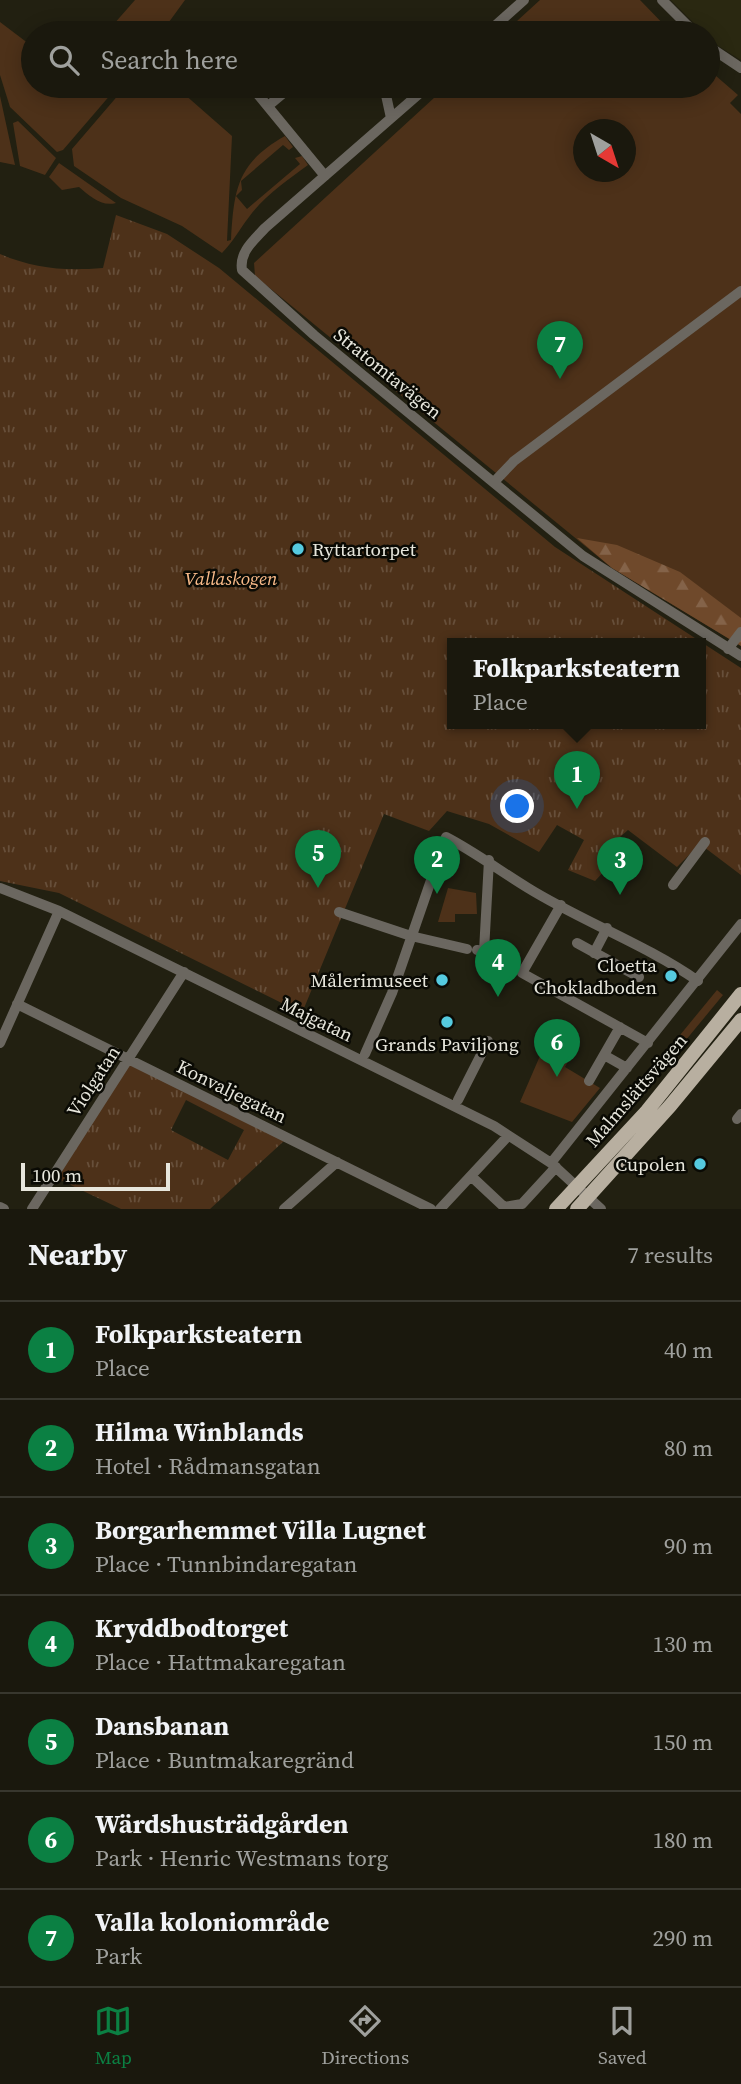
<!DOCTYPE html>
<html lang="en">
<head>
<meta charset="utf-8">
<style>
  body { margin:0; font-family:"Source Serif 4",serif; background:#232116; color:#f1f3f6 }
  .compass { position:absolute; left:573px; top:119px; width:63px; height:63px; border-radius:50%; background:#1a180d; box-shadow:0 4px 18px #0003; rotate:141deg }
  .scale { position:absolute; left:21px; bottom:18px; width:149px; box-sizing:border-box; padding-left:7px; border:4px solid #e7e6dc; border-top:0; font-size:19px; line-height:24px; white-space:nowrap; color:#e7e6dc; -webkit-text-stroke:5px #0a0a04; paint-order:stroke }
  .you { position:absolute; left:518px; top:807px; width:24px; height:24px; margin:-18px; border:5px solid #fff; border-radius:50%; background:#1a73e8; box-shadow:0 0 0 10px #1a73e833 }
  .badge { display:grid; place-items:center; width:46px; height:46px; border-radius:50%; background:#0b8043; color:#fff; font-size:23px; font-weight:700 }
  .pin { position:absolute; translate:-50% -58px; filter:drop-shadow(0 2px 4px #0008) }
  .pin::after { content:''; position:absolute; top:37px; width:24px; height:21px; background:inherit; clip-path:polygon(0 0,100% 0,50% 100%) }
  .popup { position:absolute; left:447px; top:638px; width:259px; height:91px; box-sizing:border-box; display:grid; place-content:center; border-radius:0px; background:#1a180d; filter:drop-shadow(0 2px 5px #0005); font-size:23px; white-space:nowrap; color:#9fa09d }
  .popup b { font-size:26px; color:#f1f3f6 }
  .popup::after { content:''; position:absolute; left:50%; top:100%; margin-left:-14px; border:14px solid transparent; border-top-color:#1a180d }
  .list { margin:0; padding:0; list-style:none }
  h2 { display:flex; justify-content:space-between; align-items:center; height:91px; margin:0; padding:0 28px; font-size:30px }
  h2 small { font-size:23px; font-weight:400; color:#9fa09d }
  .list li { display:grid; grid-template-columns:46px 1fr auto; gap:21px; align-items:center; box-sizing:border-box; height:98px; padding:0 28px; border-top:2px solid #38372e }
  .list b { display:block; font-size:26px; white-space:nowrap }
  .list p { margin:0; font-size:23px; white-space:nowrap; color:#9fa09d }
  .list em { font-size:23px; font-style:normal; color:#9fa09d }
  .icon { flex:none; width:38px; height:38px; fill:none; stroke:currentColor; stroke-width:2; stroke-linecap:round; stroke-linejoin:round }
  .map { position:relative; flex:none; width:741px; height:1209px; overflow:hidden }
  .search { position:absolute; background:#1a180d; box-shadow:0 4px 18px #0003; left:21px; right:21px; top:21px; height:77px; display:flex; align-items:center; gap:18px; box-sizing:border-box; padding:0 24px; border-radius:38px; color:#9fa09d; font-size:26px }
  .sheet { height:777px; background:#1a180d }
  nav { display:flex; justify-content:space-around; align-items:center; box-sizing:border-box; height:98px; border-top:2px solid #38372e; background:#1a180d; font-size:19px; color:#9fa09d }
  nav a { display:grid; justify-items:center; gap:4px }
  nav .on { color:#0b8043 }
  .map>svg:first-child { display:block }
</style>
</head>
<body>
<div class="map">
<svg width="741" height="1209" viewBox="0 0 741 1209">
  <defs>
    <pattern id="forest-firs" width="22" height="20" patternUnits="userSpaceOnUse" patternTransform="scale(1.75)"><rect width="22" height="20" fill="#6f492b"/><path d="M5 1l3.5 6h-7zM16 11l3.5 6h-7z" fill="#846349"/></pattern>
    <pattern id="park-tufts" width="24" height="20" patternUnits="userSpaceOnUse" patternTransform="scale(1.75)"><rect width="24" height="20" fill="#4d3119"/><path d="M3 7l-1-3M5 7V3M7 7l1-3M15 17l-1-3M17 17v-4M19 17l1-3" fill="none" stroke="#674f3a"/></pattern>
  </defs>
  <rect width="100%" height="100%" fill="#222011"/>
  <path fill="#2a2811" d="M671,0H741V60L715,44L708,33H704Z"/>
  <path fill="#4d3119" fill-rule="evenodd" d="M135,0H185L161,33H106Z
    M540,0H640L672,33H504Z
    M0,22L33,47V86H118L63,150L57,152L10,107L0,75Z
    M708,69L738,95L730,103L741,114V646L612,568L255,276L254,263L447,86H708ZM584,130H626V172H584Z
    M126,86H175L232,136L227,241L231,240C234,189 237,163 285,136L293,147L289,150L283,145L241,181L242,190L236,196L247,209L300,164L295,158L302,156L308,165C288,180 264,196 249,217C239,230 233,242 222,253L182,226L121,198L74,166L72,149Z
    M0,96L15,165L0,162Z
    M18,121L56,158L45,175L20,166L13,123Z
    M59,163L116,203C101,207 90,196 79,187L62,190L49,177Z
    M448,888L476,893L477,914H455V922H438Z
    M717,990L723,995L676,1052L671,1046Z
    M546,1042L572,1054L565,1067L600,1088L572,1122L520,1102Z"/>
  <path fill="url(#forest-firs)" d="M577,538L617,545L680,572L741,618V646L612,568Z"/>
  <path fill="url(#park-tufts)" fill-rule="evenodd" d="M116,215L167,234L219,268L555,547L741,668V875L700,844L677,867L628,830L598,856L608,867L595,881L568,870L584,840L557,825L539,852L489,824L447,811L429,831L384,814L302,1013L59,893L0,881V254C35,269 65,271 103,268ZM453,643H701V723H453Z
    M130,1063L284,1141L210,1209H121L56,1178ZM186,1100L244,1130L228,1160L171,1130Z"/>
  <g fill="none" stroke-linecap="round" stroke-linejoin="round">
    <path stroke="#6b6760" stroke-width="10" d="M662,0L695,33
      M319,28L323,33
      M487,33L524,0
      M708,46L741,68
      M251,86L325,176
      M384,86L391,118
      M428,86L265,228C254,240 239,252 242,270L314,335L583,556L741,656
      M268,106L292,86
      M494,482L514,461L741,291
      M728,649L741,632
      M673,885L705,842
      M0,888L59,911L494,1126L551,1163L601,1209
      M561,905L522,973L648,1043
      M339,912L411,936L467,949
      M577,943L639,977
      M477,950L484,951L489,860
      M594,953L607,928
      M17,1004L431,1209
      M0,1043L59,911
      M365,1054L392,993L446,837C475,852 500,871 528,888C583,922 645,944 698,981
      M604,1055L627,1068
      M589,1081L620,1027
      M458,1100L488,1041
      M737,1119L741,1114
      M551,1163L741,924
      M471,1176L504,1207L522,1204L556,1167
      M0,1207L4,1209
      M32,1209L184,972
      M284,1209L337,1162
      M440,1209L508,1136"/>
    <path stroke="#b8afa0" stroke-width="14" d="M556,1209L647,1111L741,994
      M577,1209L670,1106L741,1020"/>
  </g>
  <g fill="#55cadf" stroke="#0a0a04" stroke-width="2.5">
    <circle cx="298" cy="549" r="7"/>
    <circle cx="671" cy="976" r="7"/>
    <circle cx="442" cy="980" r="7"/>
    <circle cx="447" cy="1022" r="7"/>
    <circle cx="700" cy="1164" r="7"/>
  </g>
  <g text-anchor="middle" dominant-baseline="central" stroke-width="5" stroke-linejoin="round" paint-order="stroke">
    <g font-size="19" fill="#e7e6dc" stroke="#0a0a04">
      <text transform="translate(388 373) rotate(39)">Stratomtavägen</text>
      <text transform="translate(317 1019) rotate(26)">Majgatan</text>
      <text transform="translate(93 1081) rotate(-57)">Violgatan</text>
      <text transform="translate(636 1090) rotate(-49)">Malmslättsvägen</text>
      <text transform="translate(232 1091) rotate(26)">Konvaljegatan</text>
    </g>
    <g font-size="19" fill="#e7e6dc" stroke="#0a0a04" text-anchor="end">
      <text x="312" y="549" text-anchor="start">Ryttartorpet</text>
      <text x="657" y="965">Cloetta<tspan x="657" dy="22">Chokladboden</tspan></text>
      <text x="428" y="980">Målerimuseet</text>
      <text x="447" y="1044" text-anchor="middle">Grands Paviljong</text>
      <text x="686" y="1164">Cupolen</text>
    </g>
    <g font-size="19" font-style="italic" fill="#fabb8a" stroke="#0a0a04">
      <text x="231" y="578">Vallaskogen</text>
    </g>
  </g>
</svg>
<svg class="compass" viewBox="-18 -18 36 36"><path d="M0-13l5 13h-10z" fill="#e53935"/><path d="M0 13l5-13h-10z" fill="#9fa09d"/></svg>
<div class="scale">100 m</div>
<div class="you"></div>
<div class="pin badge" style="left:577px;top:809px">1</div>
<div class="popup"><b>Folkparksteatern</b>Place</div>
<div class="pin badge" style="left:437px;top:894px">2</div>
<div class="pin badge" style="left:620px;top:895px">3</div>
<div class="pin badge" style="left:498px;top:997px">4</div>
<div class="pin badge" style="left:318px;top:888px">5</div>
<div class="pin badge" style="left:557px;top:1077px">6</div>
<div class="pin badge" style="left:560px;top:379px">7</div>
<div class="search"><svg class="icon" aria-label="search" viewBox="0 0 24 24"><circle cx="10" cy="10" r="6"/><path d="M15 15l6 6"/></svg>Search here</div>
</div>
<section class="sheet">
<h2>Nearby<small>7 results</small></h2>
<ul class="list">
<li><span class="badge">1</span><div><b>Folkparksteatern</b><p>Place</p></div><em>40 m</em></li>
<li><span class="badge">2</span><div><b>Hilma Winblands</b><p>Hotel · Rådmansgatan</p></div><em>80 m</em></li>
<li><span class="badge">3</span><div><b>Borgarhemmet Villa Lugnet</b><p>Place · Tunnbindaregatan</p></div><em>90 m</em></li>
<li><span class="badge">4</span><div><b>Kryddbodtorget</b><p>Place · Hattmakaregatan</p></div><em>130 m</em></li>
<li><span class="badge">5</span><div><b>Dansbanan</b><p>Place · Buntmakaregränd</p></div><em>150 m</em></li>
<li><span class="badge">6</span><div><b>Wärdshusträdgården</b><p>Park · Henric Westmans torg</p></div><em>180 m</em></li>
<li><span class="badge">7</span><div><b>Valla koloniområde</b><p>Park</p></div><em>290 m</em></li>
</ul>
</section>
<nav>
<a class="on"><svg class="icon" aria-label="map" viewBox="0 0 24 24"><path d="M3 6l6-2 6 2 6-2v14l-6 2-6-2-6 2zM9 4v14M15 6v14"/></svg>Map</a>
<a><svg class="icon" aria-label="directions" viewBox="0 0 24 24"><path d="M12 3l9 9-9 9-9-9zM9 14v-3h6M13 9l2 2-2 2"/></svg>Directions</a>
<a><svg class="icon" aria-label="saved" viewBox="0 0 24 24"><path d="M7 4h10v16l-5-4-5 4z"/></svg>Saved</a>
</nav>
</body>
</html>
